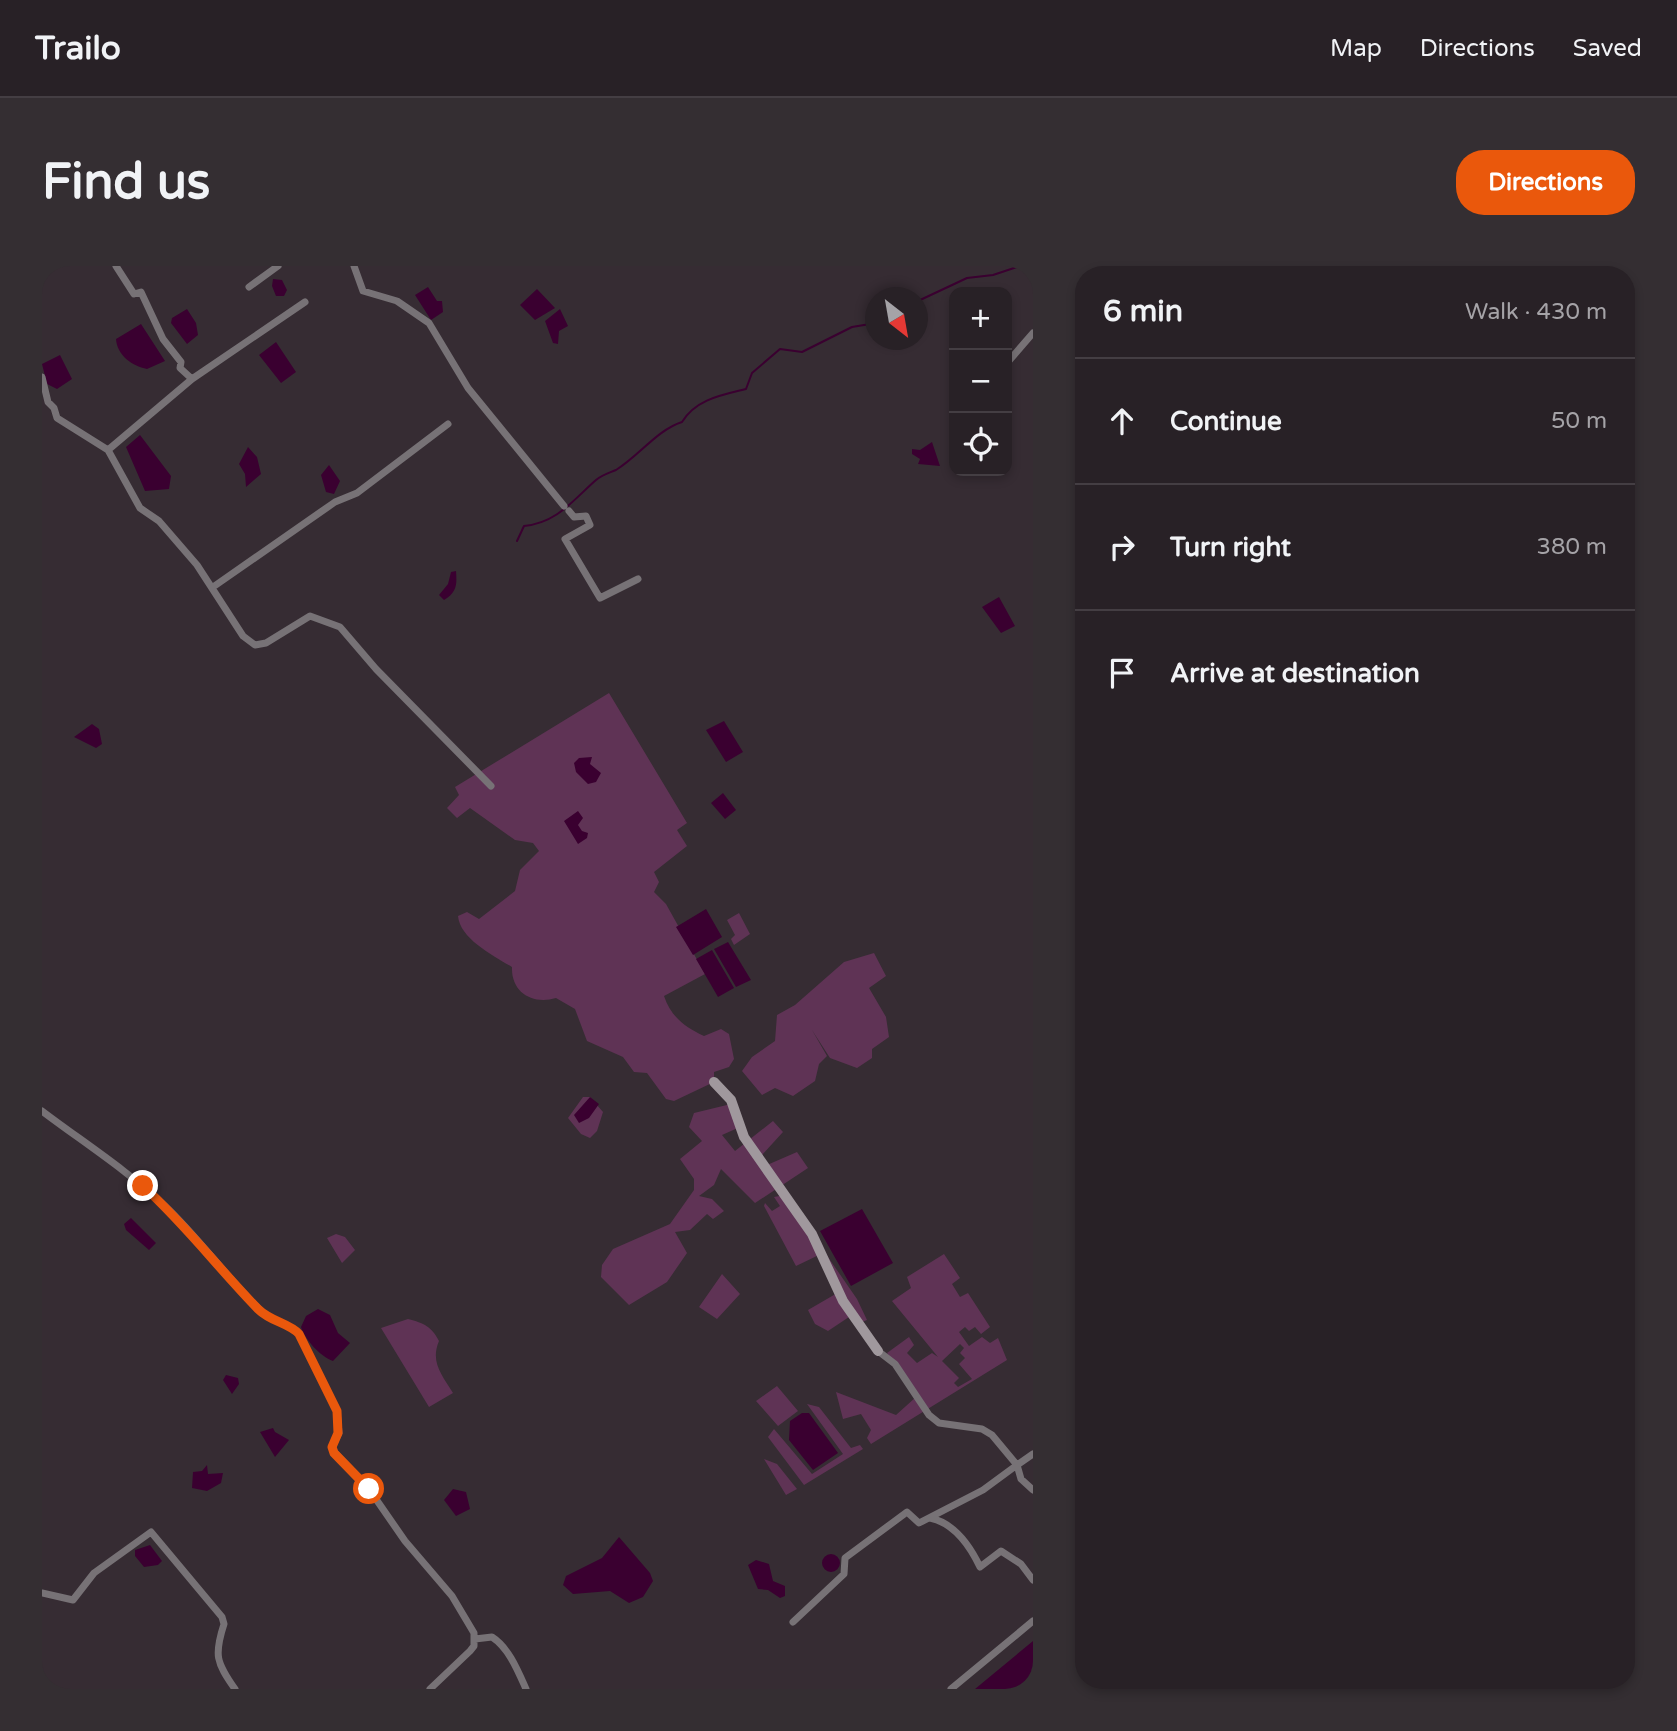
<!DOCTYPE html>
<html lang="en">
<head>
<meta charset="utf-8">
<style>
  body { margin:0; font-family:"Varela Round",sans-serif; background:#342e32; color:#f1f3f6 }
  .controls { position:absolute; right:21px; top:21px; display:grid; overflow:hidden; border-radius:14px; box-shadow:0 4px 10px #0003 }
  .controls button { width:63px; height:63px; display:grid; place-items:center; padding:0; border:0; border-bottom:2px solid #443e43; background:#282126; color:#f1f3f6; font:35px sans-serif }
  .compass { position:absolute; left:823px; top:21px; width:63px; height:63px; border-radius:50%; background:#282126; box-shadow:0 4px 10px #0003; rotate:149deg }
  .stop { position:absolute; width:21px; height:21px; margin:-16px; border:5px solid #ea580c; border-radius:50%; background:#fff }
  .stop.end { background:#ea580c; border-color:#fff; box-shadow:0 2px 7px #0008 }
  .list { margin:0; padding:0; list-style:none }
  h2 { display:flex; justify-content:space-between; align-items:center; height:91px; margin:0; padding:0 28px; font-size:30px }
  h2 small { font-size:23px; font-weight:400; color:#a5a3a7 }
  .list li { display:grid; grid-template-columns:46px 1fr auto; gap:21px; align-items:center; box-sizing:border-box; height:126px; padding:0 28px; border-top:2px solid #443e43 }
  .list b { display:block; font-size:26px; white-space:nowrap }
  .list em { font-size:23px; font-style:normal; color:#a5a3a7 }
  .icon { flex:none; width:38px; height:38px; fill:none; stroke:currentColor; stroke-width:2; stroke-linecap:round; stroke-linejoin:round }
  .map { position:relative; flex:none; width:991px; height:1423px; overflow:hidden; border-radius:28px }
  header { display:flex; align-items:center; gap:42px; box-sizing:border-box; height:98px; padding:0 35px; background:#282126; border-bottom:2px solid #443e43 }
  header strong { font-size:33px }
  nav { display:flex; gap:38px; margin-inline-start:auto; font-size:24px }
  .intro { display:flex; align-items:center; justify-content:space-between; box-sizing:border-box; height:168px; padding:0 42px }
  h1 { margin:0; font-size:49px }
  .button { padding:18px 32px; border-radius:28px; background:#ea580c; color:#fff; font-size:24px; font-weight:700 }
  main { display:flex; gap:42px; padding:0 42px }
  aside { flex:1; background:#282126; border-radius:28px; box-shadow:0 4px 10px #0003 }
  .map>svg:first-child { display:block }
</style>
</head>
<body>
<header>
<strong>Trailo</strong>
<nav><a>Map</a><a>Directions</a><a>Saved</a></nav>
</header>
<div class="intro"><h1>Find us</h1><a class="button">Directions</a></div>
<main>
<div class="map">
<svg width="991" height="1423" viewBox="0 0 991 1423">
  <rect width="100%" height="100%" fill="#362c33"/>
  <path fill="#5f3355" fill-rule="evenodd" d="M567,427L645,557L635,564L645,580L612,606L617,616L612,626L624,638L663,708L622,730C629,751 643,761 662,770L679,763L687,768L692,793L687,801L672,806V816L632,835L624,833L605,807L592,806L581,791L545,775L533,743L514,732C490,739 469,726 470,701C452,690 418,673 416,650L425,646L437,653L473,625L478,604L497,585L491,577L473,574L428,542L415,552L405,542L417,529L413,521Z
    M697,647L708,668L692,679L689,673L693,669L685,654Z
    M832,687L844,710L827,722L844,751L847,771L830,783V792L815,802L788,792L770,764L785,790L777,798L773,815L751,830L733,822L720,829L700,805L710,791L733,775L735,749L753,739L802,696Z
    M541,831H548L561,846L555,865L548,872L539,868L526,852Z
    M689,838L698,861L680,869L693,885L731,855L741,866L720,889L725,899L755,886L766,902L713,937L679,903L672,919L657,930L670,933L682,945L671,953L665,948L648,964L633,966L645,987L625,1016L587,1039L559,1011L560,999L571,983L628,958L652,924V913L638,893L660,875L647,861L652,847Z
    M743,929L815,1033L825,1054L815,1058L810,1049L786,1065L773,1058L766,1044L797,1026L779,988L754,1000L722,940L723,937L730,945L738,940L732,931Z
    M294,968L303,971L313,984L300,997L285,972Z
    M902,988L918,1012L910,1018L918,1031L926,1027L948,1061L939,1068L933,1061L927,1065L923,1061L917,1066L927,1080L940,1071L948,1077L956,1072L965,1094L829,1178L825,1172L829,1164L819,1148L801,1153L794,1126L854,1149L874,1131L845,1087L867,1071L872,1079L865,1087L875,1097L890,1087L896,1091L850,1035L869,1022L865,1011ZM918,1078L922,1082L918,1087L923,1092L917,1098L930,1113L916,1121L912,1117L917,1112L900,1095Z
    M680,1008L698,1028L675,1053L657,1041Z
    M366,1053C382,1057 390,1061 397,1075C388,1096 400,1109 411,1127L387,1141L339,1062Z
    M735,1120L756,1145L736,1160L714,1135Z
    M765,1138L777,1141L809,1182L818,1179L821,1183L762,1219L726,1171L732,1163L770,1208L801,1188Z
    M722,1193L735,1198L755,1223L744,1229Z"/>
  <path fill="#3a0030" d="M231,13L240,14L245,24L242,30H234L230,20Z
    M386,21L395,35H400L401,46L389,54L373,29Z
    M495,23L513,42L493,54L478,39Z
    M145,43L154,57L156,69L145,78L129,57L130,52Z
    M518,43L526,60L517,65L516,78L511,77L503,55Z
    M99,58L123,95L105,103C90,100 75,89 74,73Z
    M234,76L254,106L239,117L217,89Z
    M18,89L30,113L15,123L5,118L0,98Z
    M98,169L129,210L127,223L103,225L84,181Z
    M890,176L898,200L876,198L878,193L870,188V183L878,184Z
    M206,181L215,191L219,208L204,221L203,208L197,198Z
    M287,199L298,215L292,228L284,226L279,209Z
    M414,305C415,319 415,326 402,334L397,329L406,318L409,306Z
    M957,331L973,360L959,367L940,341Z
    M682,455L701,486L684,496L664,464Z
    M50,458L57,463L60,478L54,482L32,471Z
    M550,491L548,498L559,507L554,516L546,518L534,506L532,497L537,492Z
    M681,527L694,544L683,553L669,537Z
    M536,545L541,552L536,559L540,565L546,567L545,572L536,578L522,555Z
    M664,643L680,671L651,689L634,661Z
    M686,676L709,714L694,721L672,683Z
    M670,684L692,722L676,731L654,693Z
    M548,831L557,838L547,852L537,857L532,849Z
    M820,943L851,997L809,1020L778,965Z
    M89,952L114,977L107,984L84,964L82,958Z
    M276,1043L288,1049L296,1067L308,1077L291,1095C278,1090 264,1075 259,1061L264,1050Z
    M184,1109L196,1112L197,1118L190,1128L181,1114Z
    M760,1147H767L796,1187L771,1204L747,1174L748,1155Z
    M231,1162L233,1166L247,1174L233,1191L218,1166Z
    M165,1199L166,1208L181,1207L179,1217L165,1225L150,1222L151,1206L160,1205Z
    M411,1223L424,1226L428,1243L414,1250L402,1234Z
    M577,1271L608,1307L611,1315L601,1331L587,1337L568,1325L531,1328L521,1319L524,1310L560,1292Z
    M108,1279L120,1295L116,1299L102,1301L93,1290V1284Z
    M780 1297a9 9 0 1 1 18 0a9 9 0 1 1-18 0Z
    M714,1294L727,1298L731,1315L743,1320V1330L738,1332L726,1324L716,1323L706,1299Z
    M991,1375V1423H933Z"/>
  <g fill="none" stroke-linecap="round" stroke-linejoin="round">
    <path stroke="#3a0030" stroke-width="2" d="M876,35L925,12L951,9L978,0
      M475,275L482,260C515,257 531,234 554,214C560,209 567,207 574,204C597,190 615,164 640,156C654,133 680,129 704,123L710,107L738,83L760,86L810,61L834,57"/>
    <path stroke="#777276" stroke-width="7" d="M74,0L92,28L99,26L121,73L139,96L138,102L150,113
      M312,0L321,25L355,35L387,57L426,122L522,240
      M207,21L236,0
      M965,97L991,67
      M0,111L6,136L12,142L15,152L66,184L98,242L117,255L155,299L201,370L213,379L224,377L268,350L298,361L334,403L449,520
      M66,184L150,113L263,36
      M527,245L532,251L544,250L548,259L523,273L558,332L596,313
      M171,321L293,236L315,227L406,158
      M0,845C41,876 85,904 123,940C157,972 184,1011 217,1043C229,1056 246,1057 257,1068L295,1145L297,1167L290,1181L293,1187L327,1223L363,1275L410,1330L432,1367V1380L428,1385L388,1423
      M991,1188L975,1199L979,1213L991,1224
      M888,1252C912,1257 928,1280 938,1301L959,1285L979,1298L991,1314
      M0,1327L31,1334L52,1307L109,1266L180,1351L182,1358C172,1389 174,1396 193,1423
      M751,1356L802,1308L803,1292L865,1246L877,1257L941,1224L975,1199L950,1169L940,1163L897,1157L887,1149L853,1098L836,1085
      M433,1373L450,1371C467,1382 476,1405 484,1423
      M909,1423L991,1355"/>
    <path stroke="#a0989d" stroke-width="10" d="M672,816L689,834L702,871L770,968L801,1035L836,1085"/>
  </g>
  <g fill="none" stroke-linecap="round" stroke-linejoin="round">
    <path stroke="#ea580c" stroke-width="9" d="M101,920C143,958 177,1003 216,1043C229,1056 247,1057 257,1068L295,1145L296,1167L290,1181L292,1187L327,1223"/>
  </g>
</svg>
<div class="controls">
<button>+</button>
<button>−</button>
<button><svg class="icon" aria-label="locate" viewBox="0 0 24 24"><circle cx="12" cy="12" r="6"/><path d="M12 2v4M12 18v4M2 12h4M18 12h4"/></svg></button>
</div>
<svg class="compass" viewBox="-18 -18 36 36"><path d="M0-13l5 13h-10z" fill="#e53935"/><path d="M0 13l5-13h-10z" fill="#a5a3a7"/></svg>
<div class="stop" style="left:327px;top:1223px"></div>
<div class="stop end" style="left:101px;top:920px"></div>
</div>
<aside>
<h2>6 min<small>Walk · 430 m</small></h2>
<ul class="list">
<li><svg class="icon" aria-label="ahead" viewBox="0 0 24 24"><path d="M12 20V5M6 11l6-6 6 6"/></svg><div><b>Continue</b></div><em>50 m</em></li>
<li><svg class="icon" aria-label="right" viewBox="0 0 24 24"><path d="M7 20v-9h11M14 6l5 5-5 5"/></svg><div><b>Turn right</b></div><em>380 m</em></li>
<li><svg class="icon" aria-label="arrive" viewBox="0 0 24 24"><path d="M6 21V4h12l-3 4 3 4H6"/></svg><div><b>Arrive at destination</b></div></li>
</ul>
</aside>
</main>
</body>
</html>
